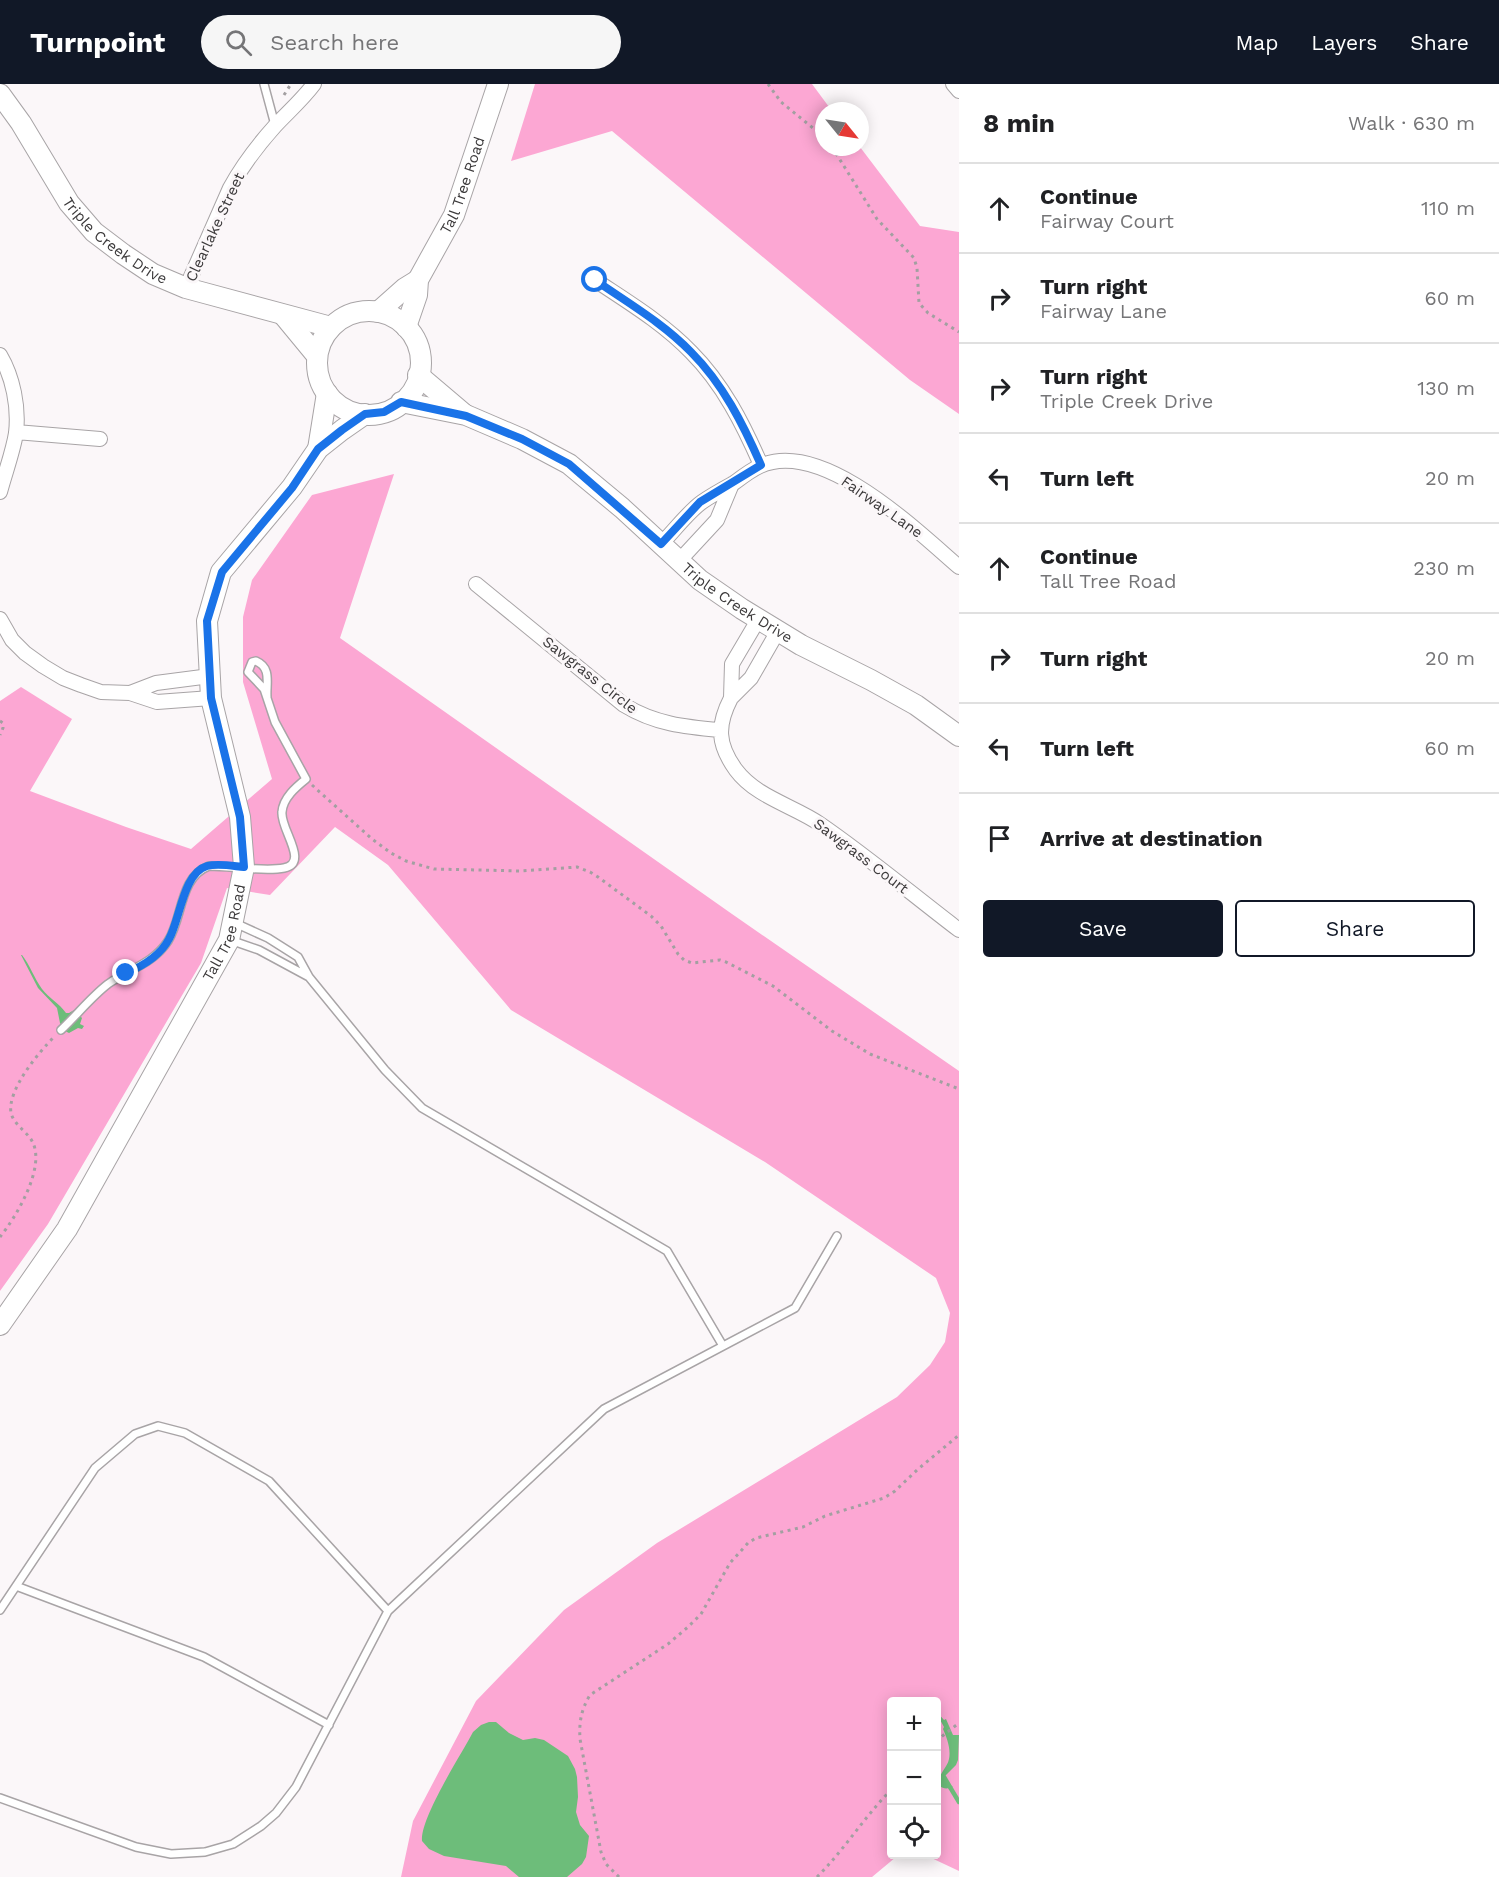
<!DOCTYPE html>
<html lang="en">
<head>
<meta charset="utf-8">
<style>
  body { margin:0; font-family:"Work Sans",sans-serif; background:#f6f6f6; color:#202124 }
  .controls { position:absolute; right:18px; bottom:18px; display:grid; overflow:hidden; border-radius:6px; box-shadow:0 3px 15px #0003 }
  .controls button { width:54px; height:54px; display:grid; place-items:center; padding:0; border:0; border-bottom:2px solid #e0e0e0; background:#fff; color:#202124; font:30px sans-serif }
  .compass { position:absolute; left:815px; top:18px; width:54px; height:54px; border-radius:50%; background:#fff; box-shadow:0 3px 15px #0003; rotate:120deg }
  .stop { position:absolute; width:18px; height:18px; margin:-14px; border:4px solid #1a73e8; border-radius:50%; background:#fff }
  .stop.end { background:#1a73e8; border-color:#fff; box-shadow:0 2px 6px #0008 }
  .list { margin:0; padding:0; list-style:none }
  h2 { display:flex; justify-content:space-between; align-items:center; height:78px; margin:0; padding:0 24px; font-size:26px }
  h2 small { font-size:20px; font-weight:400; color:#757577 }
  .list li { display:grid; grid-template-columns:39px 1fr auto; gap:18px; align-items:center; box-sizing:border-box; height:90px; padding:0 24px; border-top:2px solid #e0e0e0 }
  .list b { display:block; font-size:22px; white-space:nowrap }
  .list p { margin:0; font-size:20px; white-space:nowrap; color:#757577 }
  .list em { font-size:20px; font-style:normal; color:#757577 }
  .actions { display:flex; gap:12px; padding:18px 24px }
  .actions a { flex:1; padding:14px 0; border:2px solid #111827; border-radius:6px; text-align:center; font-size:21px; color:#111827 }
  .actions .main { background:#111827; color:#fff }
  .icon { flex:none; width:33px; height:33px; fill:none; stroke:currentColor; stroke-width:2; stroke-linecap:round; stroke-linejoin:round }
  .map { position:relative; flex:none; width:959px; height:1793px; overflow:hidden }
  header { display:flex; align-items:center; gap:36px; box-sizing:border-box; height:84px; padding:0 30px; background:#111827; color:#fff }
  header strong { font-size:28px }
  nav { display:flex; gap:33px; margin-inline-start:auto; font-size:21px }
  .search { width:420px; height:54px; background:#f6f6f6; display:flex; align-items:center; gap:15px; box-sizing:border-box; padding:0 21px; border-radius:33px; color:#757577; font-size:22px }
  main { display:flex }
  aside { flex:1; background:#fff }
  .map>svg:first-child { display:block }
</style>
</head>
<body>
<header>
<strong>Turnpoint</strong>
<div class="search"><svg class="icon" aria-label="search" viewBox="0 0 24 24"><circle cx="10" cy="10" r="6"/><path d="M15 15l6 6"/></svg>Search here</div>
<nav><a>Map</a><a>Layers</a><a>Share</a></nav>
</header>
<main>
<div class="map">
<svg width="959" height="1793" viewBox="0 0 959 1793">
  <rect width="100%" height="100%" fill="#fbf7f9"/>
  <path fill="#fca7d3" d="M535,0H812L832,27H824V63H860L920,142L959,148V330L910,296L612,47L511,77Z
    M394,390L340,554L732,830L959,987V1787L925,1771L936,1770V1618H892V1770L911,1771L896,1773L872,1793H401L413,1737L476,1617L564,1526L657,1459L897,1313L930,1281L945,1258L950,1229L936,1194L765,1078L511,926L388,781L335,743L270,811L227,804L201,879L48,1140L0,1207V617L21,603L72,635L30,707L126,743L191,765L272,695L243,598V533L252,496L312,411Z"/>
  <path fill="#6dbd7a" d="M21,871H22C30,881 34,894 42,905C49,914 59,919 66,929H69L74,926L82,934L80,940L84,942L82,945L78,944L69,949L65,947L60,939L57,924L38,904Z
    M936,1627L944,1636L946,1635L953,1651H959L958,1676L956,1681L944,1693L945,1697L953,1703C947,1705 944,1705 939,1702C937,1690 947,1685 949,1675C951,1665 947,1654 943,1645L944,1643L937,1630Z
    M489,1638H496L509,1649L523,1656L535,1654L544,1656L568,1672L575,1685L577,1693L578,1713L576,1728L580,1741L589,1752L586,1773L582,1780L567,1793H519L506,1782L444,1772L429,1765L422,1757C420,1734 461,1671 473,1648L481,1641Z"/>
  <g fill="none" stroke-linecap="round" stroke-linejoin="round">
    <path stroke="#6dbd7a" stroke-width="4.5" d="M944,1693L959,1718"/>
    <defs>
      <path id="lane" d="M264,0L275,41
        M235,839L268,854L298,873L309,893L385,986L422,1024L667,1167L723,1262
        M230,856L259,866L309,893
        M61,946C77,931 91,913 108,900C129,885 153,880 168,857C183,834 179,793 209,782C230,782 265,788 284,784C310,779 280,745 282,728C283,714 296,703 306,695L275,638L264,605L248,588L252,578L256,577C272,584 266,599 267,613
        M16,1502L204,1573L329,1641
        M0,1526L95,1384L135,1350L158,1342L185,1349L269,1397L388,1527
        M0,1714L136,1763L171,1770L205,1768L233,1760L261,1742L276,1729L296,1703L388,1527L604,1325L795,1224L837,1152"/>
      <path id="street" d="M953,0L959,7
        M595,196C628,218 663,239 691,268C723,300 743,340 761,381
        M186,204L230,104C242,82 258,61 275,42C288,28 302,16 314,0
        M0,271C13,293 19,323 16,349C13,368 5,389 0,408
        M16,348L100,355
        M661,460C674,447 688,428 702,418C712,411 723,405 734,399C742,393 751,386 760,382C822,354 916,446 959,483
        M679,477L717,436L732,400
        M476,500L624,621C655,640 685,643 720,646
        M0,535L12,556L25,569L43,582L63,594L81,601L101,608L130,609L157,618L211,614
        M758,536L732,580L731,614L751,594L778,547
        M130,609L156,599L210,592
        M731,614C717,641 717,660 736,686C756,713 794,722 820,740C868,773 913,811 959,846"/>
      <g id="secondary">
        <path id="s1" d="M0,10L21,39L69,119L94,148L123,170L153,190L186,204L331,243"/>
        <circle cx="369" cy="279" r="52"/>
        <path d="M378,228L405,204L418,196"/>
        <path d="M284,232L317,272"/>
        <path id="s2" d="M406,243L417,211L418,196L454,131L498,0"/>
        <path d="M418,291L464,330"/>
        <path id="s3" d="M401,318L466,331L522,355L569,380L622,424L700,496L742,525L801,561L871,596L916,621L959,652"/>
        <path d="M318,365L327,309"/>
        <path id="s4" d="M0,1241L67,1145L229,856L244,783L240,733L211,614L207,537L221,488L292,403L318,365L342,346L365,330"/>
      </g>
    </defs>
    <use href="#lane" stroke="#a8a4a6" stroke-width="10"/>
    <use href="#street" stroke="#a8a4a6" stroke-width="16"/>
    <use href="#secondary" stroke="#a8a4a6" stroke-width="22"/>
    <path stroke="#a39fa1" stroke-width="3" stroke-dasharray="3 4.5" stroke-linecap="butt" d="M768,0L781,18L824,53
      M284,11L291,0
      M832,63L877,135L914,174L917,184L919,219L928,229L959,248
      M0,637L3,639V644L0,651
      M312,701L372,755L391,769L406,777L434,785L521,787L577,783L590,788L598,793L651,832L661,842L678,870L684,876L692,879L720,876L726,878L773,902L832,947L870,970L959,1005
      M0,1153C16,1133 45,1085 33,1059C28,1048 14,1041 11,1029C7,1006 39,968 54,953
      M936,1657L959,1639
      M619,1793L606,1780L601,1768L580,1655C579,1638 581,1626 590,1611L668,1560L688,1543L701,1530L730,1479L748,1459L756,1454L803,1443L825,1432L884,1414L895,1407L917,1386L959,1351
      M817,1793C845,1765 864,1733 892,1705"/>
    <use href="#lane" stroke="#fff" stroke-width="7"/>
    <use href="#street" stroke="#fff" stroke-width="14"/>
    <use href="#secondary" stroke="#fff" stroke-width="20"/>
  </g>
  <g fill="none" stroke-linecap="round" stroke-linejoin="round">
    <path stroke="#1a73e8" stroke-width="8" d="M126,889C143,882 160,872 169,855C180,836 183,789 207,782C218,779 233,782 244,783L240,733L211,614L207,537L222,488L292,404L318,365L342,346L365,330L384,328L401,318L466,332L522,355L569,380L661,460L700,418L761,381C743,340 723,300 691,268C663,239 628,219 595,196"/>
  </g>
  <g text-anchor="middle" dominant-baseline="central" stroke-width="6" stroke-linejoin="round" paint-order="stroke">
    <g font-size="15" fill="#3c3a3b" stroke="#fbf7f9">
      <text stroke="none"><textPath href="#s2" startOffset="154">Tall Tree Road</textPath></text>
      <text transform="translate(215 143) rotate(-65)">Clearlake Street</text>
      <text stroke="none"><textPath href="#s1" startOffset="189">Triple Creek Drive</textPath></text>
      <text transform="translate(882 423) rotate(35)">Fairway Lane</text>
      <text stroke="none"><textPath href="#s3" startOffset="399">Triple Creek Drive</textPath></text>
      <text transform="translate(590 591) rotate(38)">Sawgrass Circle</text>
      <text transform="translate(861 772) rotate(37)">Sawgrass Court</text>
      <text stroke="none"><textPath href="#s4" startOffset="454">Tall Tree Road</textPath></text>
    </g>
  </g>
</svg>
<div class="controls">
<button>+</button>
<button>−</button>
<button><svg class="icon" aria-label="locate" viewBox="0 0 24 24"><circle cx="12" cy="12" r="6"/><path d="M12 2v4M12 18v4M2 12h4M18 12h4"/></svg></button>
</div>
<svg class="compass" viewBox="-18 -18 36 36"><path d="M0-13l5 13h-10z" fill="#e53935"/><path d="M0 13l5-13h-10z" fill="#757577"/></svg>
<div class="stop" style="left:595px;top:196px"></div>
<div class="stop end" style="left:126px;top:889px"></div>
</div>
<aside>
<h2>8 min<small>Walk · 630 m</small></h2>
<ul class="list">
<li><svg class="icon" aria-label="ahead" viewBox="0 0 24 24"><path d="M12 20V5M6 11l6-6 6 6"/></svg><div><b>Continue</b><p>Fairway Court</p></div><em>110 m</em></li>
<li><svg class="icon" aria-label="right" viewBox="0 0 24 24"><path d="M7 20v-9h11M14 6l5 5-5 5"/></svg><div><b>Turn right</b><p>Fairway Lane</p></div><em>60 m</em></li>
<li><svg class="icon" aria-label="right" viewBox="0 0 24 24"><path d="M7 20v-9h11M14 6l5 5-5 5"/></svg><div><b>Turn right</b><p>Triple Creek Drive</p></div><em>130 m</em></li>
<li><svg class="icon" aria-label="left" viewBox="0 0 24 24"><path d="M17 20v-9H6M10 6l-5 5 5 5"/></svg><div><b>Turn left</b></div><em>20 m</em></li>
<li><svg class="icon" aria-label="ahead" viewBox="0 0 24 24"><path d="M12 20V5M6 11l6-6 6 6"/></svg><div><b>Continue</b><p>Tall Tree Road</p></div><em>230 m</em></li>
<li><svg class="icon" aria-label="right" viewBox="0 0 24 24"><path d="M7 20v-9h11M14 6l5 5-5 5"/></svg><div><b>Turn right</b></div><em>20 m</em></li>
<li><svg class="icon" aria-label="left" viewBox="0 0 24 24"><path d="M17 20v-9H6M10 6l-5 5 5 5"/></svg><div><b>Turn left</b></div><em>60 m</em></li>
<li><svg class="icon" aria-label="arrive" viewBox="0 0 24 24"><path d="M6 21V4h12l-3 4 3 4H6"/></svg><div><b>Arrive at destination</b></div></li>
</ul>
<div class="actions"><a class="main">Save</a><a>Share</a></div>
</aside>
</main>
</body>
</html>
